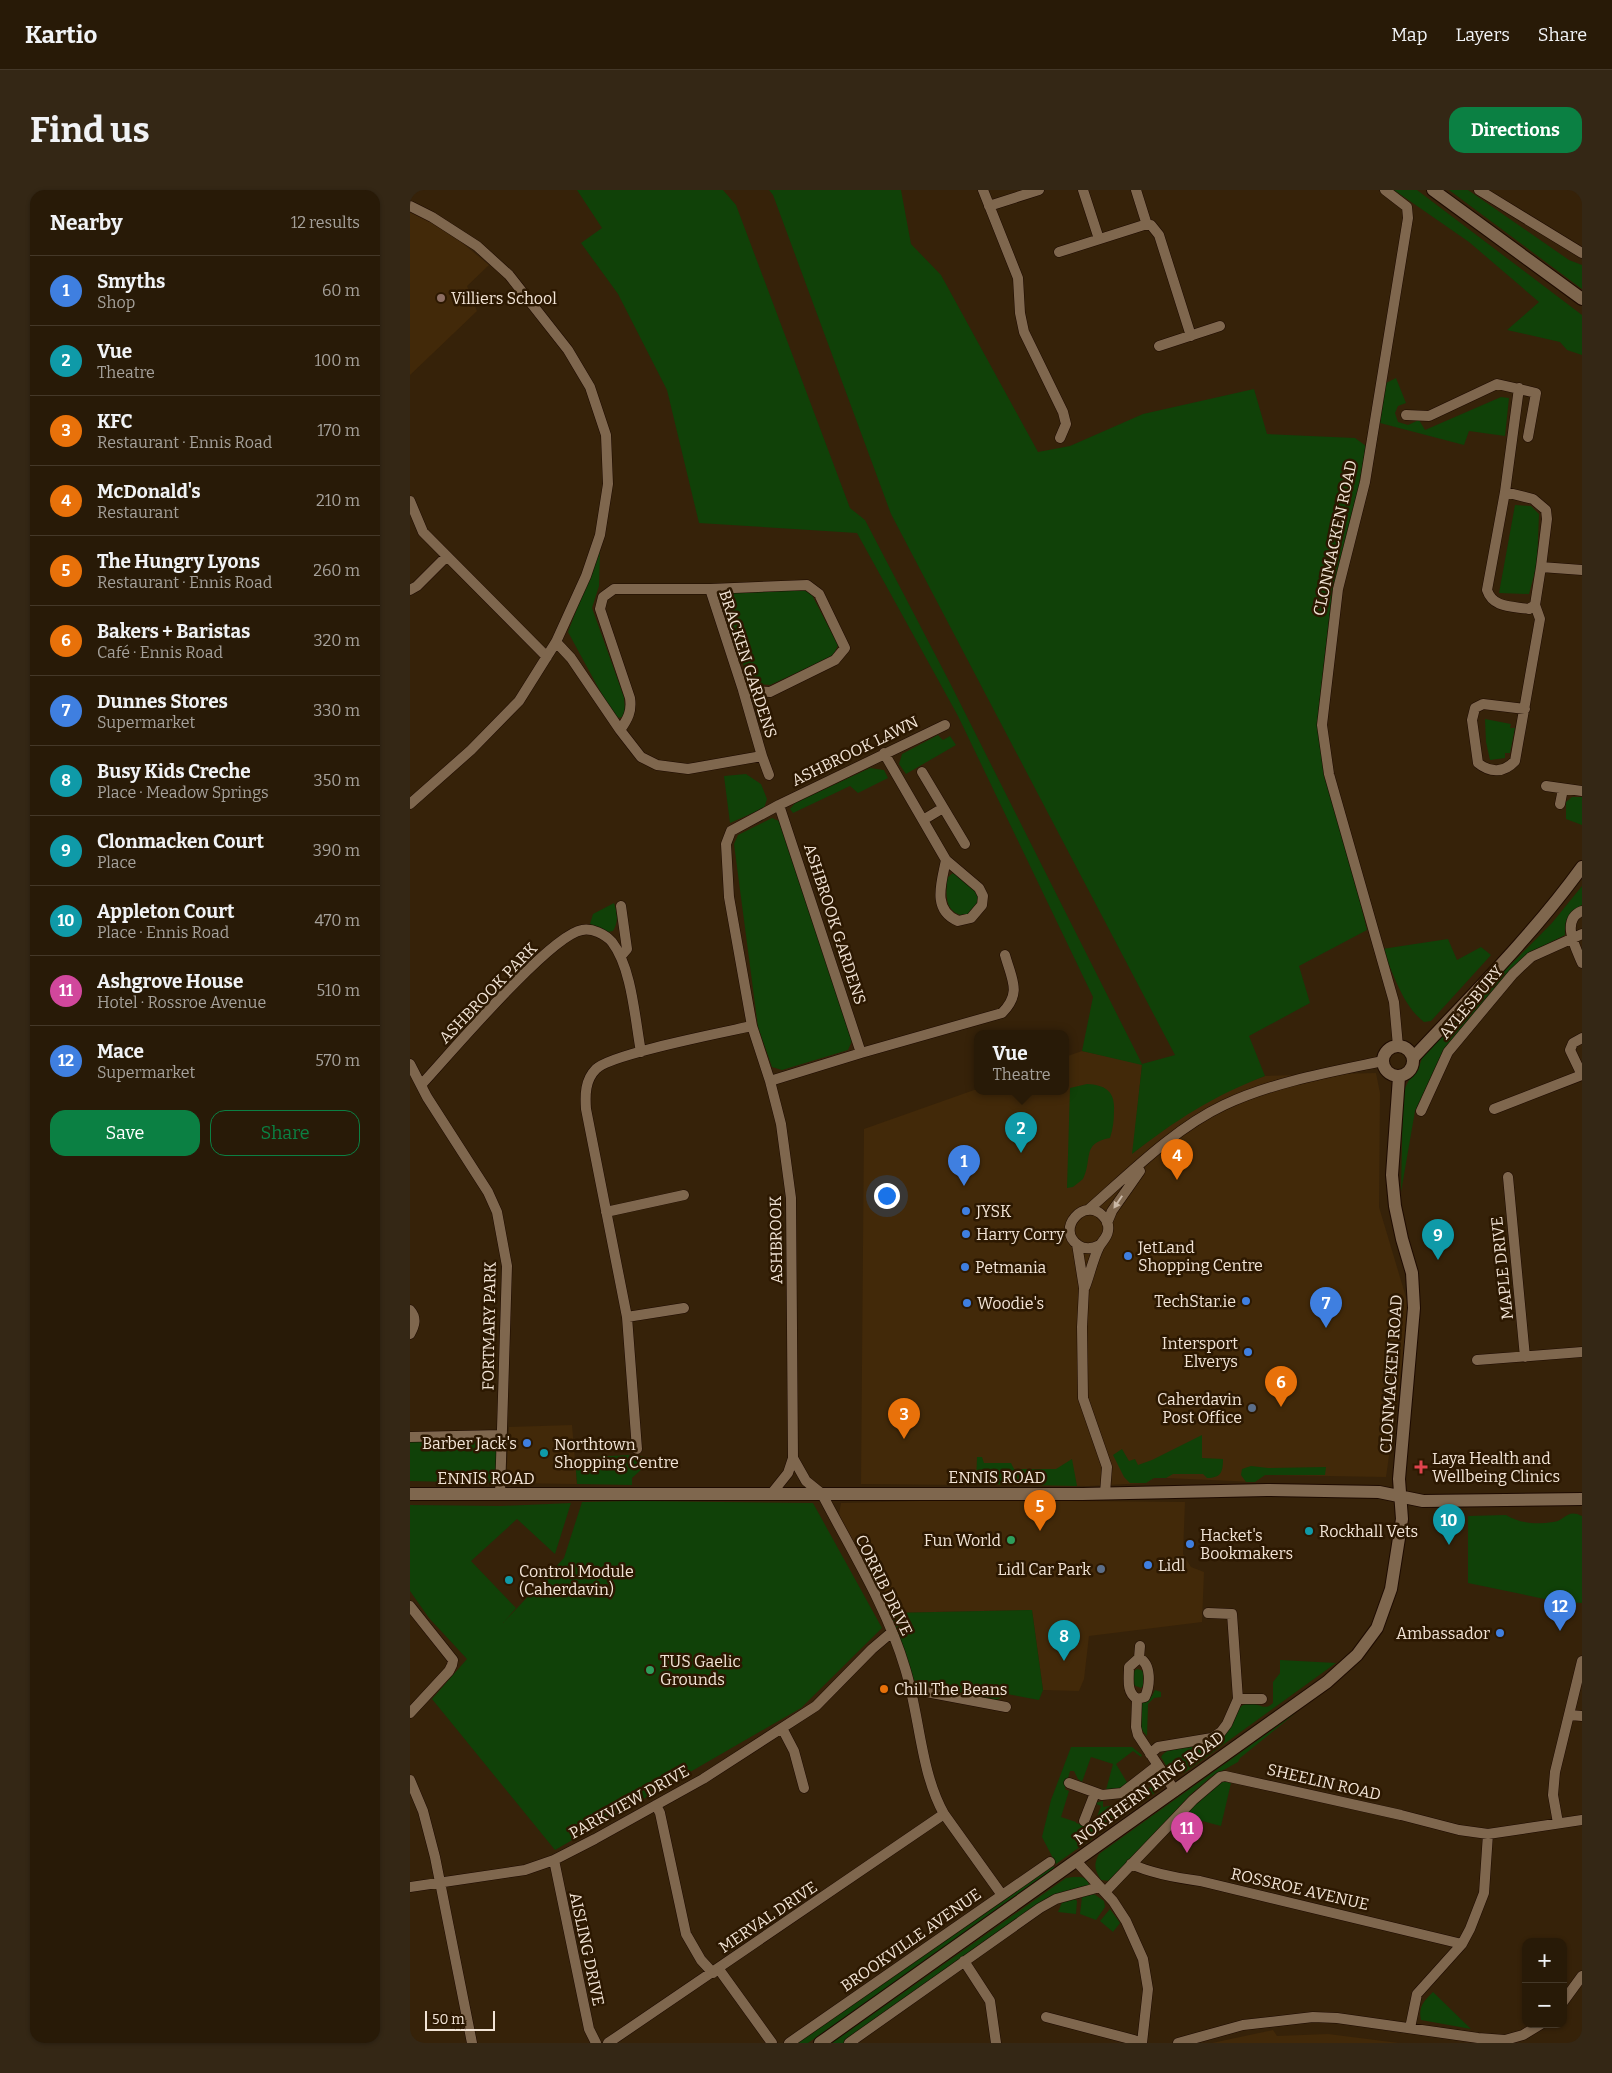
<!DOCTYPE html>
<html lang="en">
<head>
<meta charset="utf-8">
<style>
  body { margin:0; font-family:Bitter,serif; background:#342715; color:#f1f3f6 }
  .controls { position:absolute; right:15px; bottom:15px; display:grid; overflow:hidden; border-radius:10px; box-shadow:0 1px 4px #0004 }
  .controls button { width:45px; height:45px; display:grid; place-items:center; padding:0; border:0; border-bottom:1px solid #443828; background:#281a07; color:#f1f3f6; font:25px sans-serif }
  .scale { position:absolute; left:15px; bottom:12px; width:70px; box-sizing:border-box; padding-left:5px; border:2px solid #f2e4d6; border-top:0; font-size:14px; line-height:18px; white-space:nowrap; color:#f2e4d6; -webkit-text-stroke:4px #2c1801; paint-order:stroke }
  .you { position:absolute; left:476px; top:1005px; width:18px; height:18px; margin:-12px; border:4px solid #fff; border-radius:50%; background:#1a73e8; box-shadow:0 0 0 8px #1a73e833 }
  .badge { display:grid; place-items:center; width:32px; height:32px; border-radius:50%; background:#0b8043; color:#fff; font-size:16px; font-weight:700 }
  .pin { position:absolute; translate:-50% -41px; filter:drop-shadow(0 1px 2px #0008) }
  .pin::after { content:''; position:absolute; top:26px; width:18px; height:15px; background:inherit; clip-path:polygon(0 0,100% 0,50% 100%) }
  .popup { position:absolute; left:564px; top:840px; width:95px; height:65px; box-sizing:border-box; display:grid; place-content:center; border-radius:10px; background:#281a07; filter:drop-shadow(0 1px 4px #0005); font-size:16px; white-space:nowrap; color:#a5a19b }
  .popup b { font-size:19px; color:#f1f3f6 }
  .popup::after { content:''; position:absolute; left:50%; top:100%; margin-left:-10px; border:10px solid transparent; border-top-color:#281a07 }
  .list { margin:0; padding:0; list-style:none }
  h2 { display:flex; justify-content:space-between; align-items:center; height:65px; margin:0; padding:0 20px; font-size:21px }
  h2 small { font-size:16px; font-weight:400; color:#a5a19b }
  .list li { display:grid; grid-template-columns:32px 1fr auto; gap:15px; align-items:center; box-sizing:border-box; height:70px; padding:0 20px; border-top:1px solid #443828 }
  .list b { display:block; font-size:19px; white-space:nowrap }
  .list p { margin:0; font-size:16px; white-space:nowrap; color:#a5a19b }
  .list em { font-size:16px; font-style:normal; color:#a5a19b }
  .actions { display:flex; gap:10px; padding:15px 20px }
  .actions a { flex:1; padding:11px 0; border:1px solid #0b8043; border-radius:15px; text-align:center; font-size:18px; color:#0b8043 }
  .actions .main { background:#0b8043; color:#fff }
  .map { position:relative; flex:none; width:1172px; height:1853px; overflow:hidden; border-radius:15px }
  header { display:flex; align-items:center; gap:30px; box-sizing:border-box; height:70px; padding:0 25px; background:#281a07; border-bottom:1px solid #443828 }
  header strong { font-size:24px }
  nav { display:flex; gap:28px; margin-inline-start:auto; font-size:18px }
  .intro { display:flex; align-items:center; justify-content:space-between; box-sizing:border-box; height:120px; padding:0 30px }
  h1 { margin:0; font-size:35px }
  .button { padding:12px 22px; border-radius:15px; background:#0b8043; color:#fff; font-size:18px; font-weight:700 }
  main { display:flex; gap:30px; padding:0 30px }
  aside { flex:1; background:#281a07; border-radius:15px; box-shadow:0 1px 4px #0004 }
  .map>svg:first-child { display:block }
</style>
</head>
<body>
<header>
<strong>Kartio</strong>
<nav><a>Map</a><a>Layers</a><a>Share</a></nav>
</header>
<div class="intro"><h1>Find us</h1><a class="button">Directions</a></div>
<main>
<aside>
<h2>Nearby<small>12 results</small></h2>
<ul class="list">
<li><span class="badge" style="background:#3f7fe0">1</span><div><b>Smyths</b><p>Shop</p></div><em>60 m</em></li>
<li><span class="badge" style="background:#0f9aa8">2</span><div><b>Vue</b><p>Theatre</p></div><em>100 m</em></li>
<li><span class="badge" style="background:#e8710a">3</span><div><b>KFC</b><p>Restaurant · Ennis Road</p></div><em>170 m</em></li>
<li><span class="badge" style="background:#e8710a">4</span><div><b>McDonald's</b><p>Restaurant</p></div><em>210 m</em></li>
<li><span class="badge" style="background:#e8710a">5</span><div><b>The Hungry Lyons</b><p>Restaurant · Ennis Road</p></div><em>260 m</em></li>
<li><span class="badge" style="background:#e8710a">6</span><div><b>Bakers + Baristas</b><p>Café · Ennis Road</p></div><em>320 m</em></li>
<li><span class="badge" style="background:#3f7fe0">7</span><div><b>Dunnes Stores</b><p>Supermarket</p></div><em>330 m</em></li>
<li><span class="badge" style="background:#0f9aa8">8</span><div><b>Busy Kids Creche</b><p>Place · Meadow Springs</p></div><em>350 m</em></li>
<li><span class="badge" style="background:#0f9aa8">9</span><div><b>Clonmacken Court</b><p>Place</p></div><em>390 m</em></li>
<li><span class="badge" style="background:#0f9aa8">10</span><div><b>Appleton Court</b><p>Place · Ennis Road</p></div><em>470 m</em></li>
<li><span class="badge" style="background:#d1479c">11</span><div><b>Ashgrove House</b><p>Hotel · Rossroe Avenue</p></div><em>510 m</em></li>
<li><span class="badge" style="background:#3f7fe0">12</span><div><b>Mace</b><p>Supermarket</p></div><em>570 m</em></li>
</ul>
<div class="actions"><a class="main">Save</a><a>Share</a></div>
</aside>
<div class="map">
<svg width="1172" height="1853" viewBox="0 0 1172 1853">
  <rect width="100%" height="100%" fill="#362209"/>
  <path fill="#422909" d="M0,21L39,42L79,75L57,96L67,121L0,185Z
    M672,861L732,874L723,963L760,934L793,913L820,899L855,886L966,883L970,903L969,1017L998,1114L996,1146L976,1287L855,1285L845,1292L756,1288H744L736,1293L678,1296L451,1294L454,939L567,899V902H655V867Z
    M162,1235L167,1294L96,1293L99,1237Z
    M548,1310L775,1312L773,1364L781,1377L794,1382L792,1432L679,1446L674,1489L669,1501L633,1500L622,1420L479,1423L431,1331L429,1324L431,1313Z
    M863,1840L867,1846L918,1844L989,1853H802Z"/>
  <path fill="#104108" d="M167,0H313L326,15L440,318L455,330L539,491L732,874L765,865L481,324L363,5L359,0H491L501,54L531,85L628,262L660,256L733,224L844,199L857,244L945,248L956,256L944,323L922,403L907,535L957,740L889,776L900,813L839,846L855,886C803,906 766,930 722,964L732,875L672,861L683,807L548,526L447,343L289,333L257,200L208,104L171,53L192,38Z
    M984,0H1007L1172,125V165L1157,160L1150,152L1097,140L1129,112L1059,52Z
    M1039,0H1058L1159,70L1172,75V99Z
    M986,188L996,213L988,216L985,223L988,232L998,235L1009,230L1015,240L1091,207L1099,208L1095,246L1059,241L1054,255L970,233L974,194Z
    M1105,315L1121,316L1129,324L1127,374L1119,404L1089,403Z
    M190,358L189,396L182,418L214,507L215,521L213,527L207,528L202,523L158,442Z
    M394,400L402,405L428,455L423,466L360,495L340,493L309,408L317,402Z
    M1075,529L1101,534L1100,538H1105L1100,563H1095V568L1080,570L1076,552Z
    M528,545L533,550L540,546L546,555L496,584L489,574L492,564Z
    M460,578L474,580L478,588L448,603L440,596L383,623L380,619L385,613Z
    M336,584L351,594L357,609L354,618L320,633L314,586Z
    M1162,607H1172V635L1156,629V612Z
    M362,628L369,631L442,851L438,860L372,880L362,877L348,837L324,654L328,645Z
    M543,683C551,689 574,701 569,713C567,718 561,722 558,726C534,725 536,706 537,688Z
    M1172,696V715C1158,725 1155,727 1155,745L1119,763L1035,860L1005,921L991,1002L993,902L999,890L1008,880L1014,862L1142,733Z
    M204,713C207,723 209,731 203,741L198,742L180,734L183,724Z
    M1038,749L1047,770L1071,757L1081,765L1021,831L1014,832C992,815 984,784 972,759Z
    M677,894C695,895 705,901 704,920C704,930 703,939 700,948C671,953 683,969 673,989L663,997L657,998L660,898Z
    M792,1245V1268L813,1269C813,1282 811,1288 797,1288L793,1284H763L756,1288H744L736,1293H720L714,1287L703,1265L712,1259L719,1271L725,1269L728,1275L742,1270Z
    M82,1250L87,1258V1293L0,1291V1251Z
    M219,1265L244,1268L222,1288V1295L167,1294L165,1268Z
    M567,1267H572L574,1273H601L604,1279H646L662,1269L667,1296L566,1294Z
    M841,1276L858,1278L916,1277L915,1285H855L845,1292H836L831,1285L832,1279Z
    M224,1311L403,1313L472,1438L391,1518L145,1660L22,1509L57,1469L19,1428L0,1401V1315L91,1316L161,1313L145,1364L107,1329L61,1371L106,1418L93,1433L154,1368L172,1312Z
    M1096,1325C1109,1333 1126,1335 1143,1332C1155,1331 1157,1318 1172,1326V1413L1149,1412L1058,1393V1326Z
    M622,1420L633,1500L629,1510L597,1504L583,1512L506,1495L479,1423Z
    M870,1470L926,1473L774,1583L763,1580L760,1582L751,1567C759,1553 791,1555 806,1550C822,1545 820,1521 835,1514C846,1509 853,1523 863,1513V1492L870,1483Z
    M727,1479L731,1480L734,1482L733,1496L731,1498L723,1495L724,1481Z
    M745,1500L751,1502V1507L744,1508L738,1514L737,1546L731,1539V1511L742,1506Z
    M887,1522L830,1568L828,1572L801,1587L780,1605L705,1687L699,1691L691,1690C685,1680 683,1675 689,1664Z
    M661,1557H722L732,1565L731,1567L723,1561L706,1574L718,1594L709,1600H696L703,1574L681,1567L672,1592L668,1589L664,1581H660L655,1599L659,1601L651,1627L666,1632V1633L683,1638L691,1616L684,1613L693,1611V1617L718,1613L716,1607L720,1605L724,1610L745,1594L742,1589L744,1587L749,1590L745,1603L646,1674L632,1647L641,1610Z
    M812,1591L821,1593L811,1636L773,1626Z
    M642,1674L645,1679L398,1853H388Z
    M663,1687H671L677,1689L679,1695L643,1705L437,1853H422L656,1688Z
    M684,1704L694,1711L695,1717L686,1730L670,1724L672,1707Z
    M664,1708L667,1711L666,1724L648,1722L653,1710Z
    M700,1719L710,1733L703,1742L690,1731Z
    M1023,1802L1061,1839L1011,1830C1008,1817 1014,1811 1023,1802Z"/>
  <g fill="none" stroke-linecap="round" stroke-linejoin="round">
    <defs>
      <path id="street" d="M573,0L608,88L610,123L614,142L653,222L656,234L650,248
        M673,0L689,49
        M726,0L737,35
        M975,0L997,17L998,28L955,292L928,399L912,535L919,584L984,812L988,856
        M1069,0L1172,63
        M0,16L22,27L67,56L99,85L158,160L180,197L196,245L198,294L190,345L176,386L146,452L109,511L61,560L0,614
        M579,16L629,0
        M649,62L734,35H741L749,45L781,146
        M749,156L810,136
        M1109,198L1095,302L1077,400C1083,418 1101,416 1119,419L1125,415L1131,377L1172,380
        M996,225L1019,226L1087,194L1126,203L1118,247
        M1095,302L1123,309L1136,320L1137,329L1131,377
        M0,311L13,342L137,467
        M300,399L397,395L409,404L435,458L425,470L360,502L333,500
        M0,400L7,396L36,367
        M146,452L161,468L210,540L231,567L247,575L278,579L352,566L333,500L300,399H204L193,407L190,419L220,508C222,521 218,529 210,540
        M1115,519L1073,514L1065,518L1062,530L1068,573C1080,583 1094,583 1105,571L1130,429L1125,415
        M474,563L536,670L569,698L573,706L572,715L561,728L548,731C521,720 532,691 536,670
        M352,566L359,585
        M512,582L555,654
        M1136,596L1172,601
        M1150,614L1153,599
        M513,630L533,618
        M211,716L217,759L211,766
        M1172,721C1150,730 1166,758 1172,773
        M342,836L319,707L316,654L321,641L369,615L535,535
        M451,863L592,823C612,803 602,790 595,765
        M0,874L17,907L78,1002L87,1022L97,1076L90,1304
        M1172,885L1160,860L1163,853L1172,848
        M360,891L451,863L369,615
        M11,895C38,866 140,745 172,740C182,738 195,744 202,752C222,778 225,830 231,862
        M1084,919L1172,885
        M1011,921L1038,862L1103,784L1121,767L1172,744
        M1098,987L1115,1167
        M678,1020C719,984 765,938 814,915C863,892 920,882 973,871
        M196,1022L274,1005
        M697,1033L702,1021L730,981
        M667,1054L674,1098L672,1137L673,1208L697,1277L695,1303
        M675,1097C680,1084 683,1069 689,1057C692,1051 697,1048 698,1041C699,1035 697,1030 693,1026C675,1006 645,1039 668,1055C675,1060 682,1059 690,1055
        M0,1120C7,1128 5,1135 0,1144
        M217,1127L274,1118
        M1067,1170L1172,1162
        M0,1247L91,1245
        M227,1259L217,1127L176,919C175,905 175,890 186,879C200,864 315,842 342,836L360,891L371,934L381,1008L383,1268L396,1291L412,1304C441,1360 477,1417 495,1478C510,1526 510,1581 534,1624L592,1705
        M362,1303L378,1283L383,1268
        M0,1416L43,1470L42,1475L39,1481L0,1523
        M729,1468L719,1477C719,1489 716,1502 727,1509L735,1507C740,1496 742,1474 729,1468L730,1456
        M502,1503L511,1501L596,1517
        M727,1509L726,1537L728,1545L765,1601
        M828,1509H852
        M1160,1525L1172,1526
        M372,1538L384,1561L394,1598
        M740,1564L748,1557L802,1548L811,1542L817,1534L828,1509L822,1424L798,1423
        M0,1590L13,1621L25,1667L62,1853
        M659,1593L692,1605L712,1603L748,1575
        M246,1615L250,1623L276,1744L291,1770L303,1783
        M674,1631L685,1603
        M1148,1633L1143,1605L1145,1582L1172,1471
        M144,1670L179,1839L186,1853
        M666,1671L703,1711L716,1731L733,1769L738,1799L732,1853
        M721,1674C743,1684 767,1688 790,1691L1052,1754
        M0,1697L115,1680L144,1670L185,1649L293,1589L406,1516L462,1459L482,1442
        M695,1702L783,1610L810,1587L815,1586L991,1625L1049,1640L1078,1644L1172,1630
        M554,1771L580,1811L586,1853
        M308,1778L362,1853
        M1153,1812L1172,1786
        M636,1827L724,1850L731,1853
        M1000,1838L1007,1804L1052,1754L1060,1739L1074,1703L1078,1644
        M198,1853L534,1624
        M379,1853L640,1672
        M439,1853L630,1718L646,1709L690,1697
        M768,1853L833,1835L903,1827L927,1828L1068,1848L1095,1850L1113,1845L1131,1834"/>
      <path id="secondary" d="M1023,0L1172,109
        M973 871a15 15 0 1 1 30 0a15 15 0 1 1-30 0Z
        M1003,868C1061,806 1122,746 1172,677
        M0,1304H673L857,1300L969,1302L1013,1311L1172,1309
        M410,1853L917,1492L947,1465L967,1438L981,1399L992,1329L989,1289L1004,1118L1002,1083L992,1049L985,1016L982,985L989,887"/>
    </defs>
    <use href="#street" stroke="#1d0a00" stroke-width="11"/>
    <use href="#secondary" stroke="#1d0a00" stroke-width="14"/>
    <use href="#street" stroke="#7f674e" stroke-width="10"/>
    <use href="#secondary" stroke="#7f674e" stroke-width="12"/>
  </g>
  <defs><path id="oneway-solid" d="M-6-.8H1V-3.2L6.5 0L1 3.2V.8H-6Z" transform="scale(1.25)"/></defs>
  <use fill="#cab8a6" href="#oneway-solid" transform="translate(708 1012) rotate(124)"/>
  <circle fill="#8d6e63" stroke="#2c1801" stroke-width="2" cx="31" cy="108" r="5"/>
  <g fill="#3f7fe0" stroke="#2c1801" stroke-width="2">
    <circle cx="556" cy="1021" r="5"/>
    <circle cx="556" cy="1044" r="5"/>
    <circle cx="718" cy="1066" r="5"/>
    <circle cx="555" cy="1077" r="5"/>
    <circle cx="836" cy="1111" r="5"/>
    <circle cx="557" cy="1113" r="5"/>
    <circle cx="838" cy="1162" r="5"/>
    <circle cx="117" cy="1253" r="5"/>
    <circle cx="780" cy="1354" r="5"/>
    <circle cx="738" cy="1375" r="5"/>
    <circle cx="1090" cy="1443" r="5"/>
  </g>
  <g fill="#5c6f8a" stroke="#2c1801" stroke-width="2">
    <circle cx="842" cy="1218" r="5"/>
    <circle cx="691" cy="1379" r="5"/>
  </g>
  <g fill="#0f9aa8" stroke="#2c1801" stroke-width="2">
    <circle cx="134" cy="1263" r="5"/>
    <circle cx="899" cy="1341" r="5"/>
    <circle cx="99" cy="1390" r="5"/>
  </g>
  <path fill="#e0444e" stroke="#2c1801" stroke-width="2" d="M1008.5 1269.5h5v5h5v5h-5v5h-5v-5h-5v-5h5z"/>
  <g fill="#2e9e5b" stroke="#2c1801" stroke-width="2">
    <circle cx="601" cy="1350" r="5"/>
    <circle cx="240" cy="1480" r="5"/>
  </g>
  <circle fill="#e8710a" stroke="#2c1801" stroke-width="2" cx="474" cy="1499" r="5"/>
  <g text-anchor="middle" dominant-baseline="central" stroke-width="5" stroke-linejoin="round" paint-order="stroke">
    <g font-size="16" fill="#f2e4d6" stroke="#2c1801" text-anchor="start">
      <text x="41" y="108">Villiers School</text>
      <text x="566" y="1021">JYSK</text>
      <text x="566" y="1044">Harry Corry</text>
      <text x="728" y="1057">JetLand<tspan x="728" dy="18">Shopping Centre</tspan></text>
      <text x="565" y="1077">Petmania</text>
      <text x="826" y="1111" text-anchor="end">TechStar.ie</text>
      <text x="567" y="1113">Woodie's</text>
      <text x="828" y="1153" text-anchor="end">Intersport<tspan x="828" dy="18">Elverys</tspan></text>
      <text x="832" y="1209" text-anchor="end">Caherdavin<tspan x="832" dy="18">Post Office</tspan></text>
      <text x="107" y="1253" text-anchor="end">Barber Jack's</text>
      <text x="144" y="1254">Northtown<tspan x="144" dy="18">Shopping Centre</tspan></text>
      <text x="1022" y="1268">Laya Health and<tspan x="1022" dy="18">Wellbeing Clinics</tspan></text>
      <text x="909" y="1341">Rockhall Vets</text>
      <text x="790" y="1345">Hacket's<tspan x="790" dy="18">Bookmakers</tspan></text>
      <text x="591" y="1350" text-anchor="end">Fun World</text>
      <text x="748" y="1375">Lidl</text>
      <text x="681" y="1379" text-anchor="end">Lidl Car Park</text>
      <text x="109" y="1381">Control Module<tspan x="109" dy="18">(Caherdavin)</tspan></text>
      <text x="1080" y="1443" text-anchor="end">Ambassador</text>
      <text x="250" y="1471">TUS Gaelic<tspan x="250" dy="18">Grounds</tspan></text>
      <text x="484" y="1499">Chill The Beans</text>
    </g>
    <g font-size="16" fill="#f2e4d6" stroke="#2c1801">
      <text transform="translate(925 348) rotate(-78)">CLONMACKEN ROAD</text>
      <text transform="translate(338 474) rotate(72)">BRACKEN GARDENS</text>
      <text transform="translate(445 561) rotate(-26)">ASHBROOK LAWN</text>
      <text transform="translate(425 734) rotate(72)">ASHBROOK GARDENS</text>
      <text transform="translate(78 803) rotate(-46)">ASHBROOK PARK</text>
      <text transform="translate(1061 812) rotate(-50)">AYLESBURY</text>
      <text transform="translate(366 1050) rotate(-91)">ASHBROOK</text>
      <text transform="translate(1092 1078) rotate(-96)">MAPLE DRIVE</text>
      <text transform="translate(79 1136) rotate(-89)">FORTMARY PARK</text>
      <text transform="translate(981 1184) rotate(-86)">CLONMACKEN ROAD</text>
      <text x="587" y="1287">ENNIS ROAD</text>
      <text x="76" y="1288">ENNIS ROAD</text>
      <text transform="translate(474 1395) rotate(64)">CORRIB DRIVE</text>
      <text transform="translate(914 1592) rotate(13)">SHEELIN ROAD</text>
      <text transform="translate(739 1598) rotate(-36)">NORTHERN RING ROAD</text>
      <text transform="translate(219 1612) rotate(-29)">PARKVIEW DRIVE</text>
      <text transform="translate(890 1699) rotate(13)">ROSSROE AVENUE</text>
      <text transform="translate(358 1727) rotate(-34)">MERVAL DRIVE</text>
      <text transform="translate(501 1750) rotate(-35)">BROOKVILLE AVENUE</text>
      <text transform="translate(177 1759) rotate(78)">AISLING DRIVE</text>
    </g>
  </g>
</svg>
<div class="controls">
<button>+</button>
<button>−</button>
</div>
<div class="scale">50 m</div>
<div class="you"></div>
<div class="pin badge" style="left:554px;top:996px;background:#3f7fe0">1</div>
<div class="pin badge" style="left:611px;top:963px;background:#0f9aa8">2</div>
<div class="popup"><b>Vue</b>Theatre</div>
<div class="pin badge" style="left:494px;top:1249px;background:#e8710a">3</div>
<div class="pin badge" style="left:767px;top:990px;background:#e8710a">4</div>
<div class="pin badge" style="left:630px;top:1341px;background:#e8710a">5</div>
<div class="pin badge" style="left:871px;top:1217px;background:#e8710a">6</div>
<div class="pin badge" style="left:916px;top:1138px;background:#3f7fe0">7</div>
<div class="pin badge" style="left:654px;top:1471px;background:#0f9aa8">8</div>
<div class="pin badge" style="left:1028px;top:1070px;background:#0f9aa8">9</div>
<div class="pin badge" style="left:1039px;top:1355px;background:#0f9aa8">10</div>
<div class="pin badge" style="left:777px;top:1663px;background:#d1479c">11</div>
<div class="pin badge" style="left:1150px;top:1441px;background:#3f7fe0">12</div>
</div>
</main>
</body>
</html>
